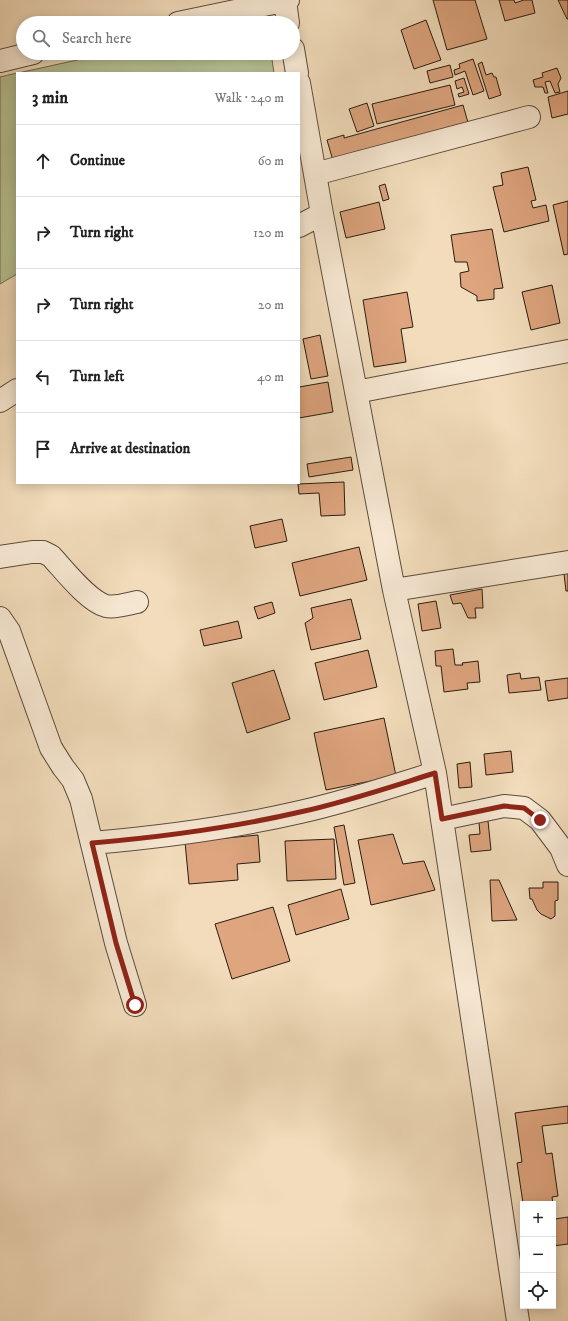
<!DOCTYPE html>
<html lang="en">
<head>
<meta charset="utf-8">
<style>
  body { margin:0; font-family:"IM FELL DW Pica",serif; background:#f2f2f2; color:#222 }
  .controls { position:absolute; right:12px; bottom:12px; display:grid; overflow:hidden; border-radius:0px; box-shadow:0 2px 10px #0003 }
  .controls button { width:36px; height:36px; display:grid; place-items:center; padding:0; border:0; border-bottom:1px solid #e0e0e0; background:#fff; color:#222; font:20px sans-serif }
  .stop { position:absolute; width:12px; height:12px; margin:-9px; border:3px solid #8f2418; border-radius:50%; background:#fff }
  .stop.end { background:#8f2418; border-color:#fff; box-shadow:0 1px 4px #0008 }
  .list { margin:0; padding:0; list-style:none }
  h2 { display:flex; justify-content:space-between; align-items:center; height:52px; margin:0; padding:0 16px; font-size:17px }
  h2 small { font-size:13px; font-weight:400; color:#767676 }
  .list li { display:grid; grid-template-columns:26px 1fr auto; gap:12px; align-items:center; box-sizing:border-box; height:72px; padding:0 16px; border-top:1px solid #e0e0e0 }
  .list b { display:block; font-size:15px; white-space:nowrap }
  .list em { font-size:13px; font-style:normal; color:#767676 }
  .icon { flex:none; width:22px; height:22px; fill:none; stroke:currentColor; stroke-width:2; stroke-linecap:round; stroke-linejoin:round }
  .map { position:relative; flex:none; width:568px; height:1321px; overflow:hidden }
  .search { position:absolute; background:#fff; box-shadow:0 2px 10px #0003; left:16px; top:16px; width:284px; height:44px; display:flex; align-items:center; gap:10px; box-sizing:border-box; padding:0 14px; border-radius:22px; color:#767676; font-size:15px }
  .panel { position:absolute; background:#fff; box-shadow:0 2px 10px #0003; left:16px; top:72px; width:284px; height:412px; border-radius:0px }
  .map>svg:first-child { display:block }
</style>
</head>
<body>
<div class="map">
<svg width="568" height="1321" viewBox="0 0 568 1321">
  <rect width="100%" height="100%" fill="#f2dcbb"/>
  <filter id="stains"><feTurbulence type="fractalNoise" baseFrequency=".005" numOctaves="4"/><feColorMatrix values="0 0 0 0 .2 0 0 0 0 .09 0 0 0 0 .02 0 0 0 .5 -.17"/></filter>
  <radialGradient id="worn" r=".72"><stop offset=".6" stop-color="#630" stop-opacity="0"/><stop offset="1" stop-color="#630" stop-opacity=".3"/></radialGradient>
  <path fill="#b7c192" stroke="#706e51" d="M109,53H271L274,73H18Z
    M17,73V274L0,284V77Z"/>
  <path fill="#dea57f" stroke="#291c10" d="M433,0H475L487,39L447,50Z
    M499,0H514L515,3L524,0H532L535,13L505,21Z
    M558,0H568V19H567Z
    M426,20L441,60L414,69L401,30Z
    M473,59L484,91L473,95L465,71L455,75L454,70L460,68L459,64Z
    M482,62L486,75L492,73L494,77H496L501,95L489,99L478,64Z
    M450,65L453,77L430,83L427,71Z
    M557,68L561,78L558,84L560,92L555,93L550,81L545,82L548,93H545L543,87H535L533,80L543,77L542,73Z
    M464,78L469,94L459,97L458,94L464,92L462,87L457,89L455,81Z
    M450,85L455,105L377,124L372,104Z
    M568,91V114L552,118L548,97Z
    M367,103L374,126L357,132L349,109Z
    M463,105L469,126L334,164L327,140L344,135V138Z
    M528,167L536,200L531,201L533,208L546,205L549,221L504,232L493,187L503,185L501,173Z
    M385,184L389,199L383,201L379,186Z
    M568,201V254L564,255L553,205Z
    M379,202L385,229L346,238L340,212Z
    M492,229L503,288L494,289V299L477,301V296L461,287L460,273L469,271L467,262H455L451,235Z
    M552,285L560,323L531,330L522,292Z
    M407,292L413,327L401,329L406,362L374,367L363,300Z
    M320,335L328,376L311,379L303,339Z
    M328,382L333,412L299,418V387Z
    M351,457L353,470L309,477L307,464Z
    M344,482L345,515L321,516L319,493L299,494L298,484Z
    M282,519L287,541L255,548L250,526Z
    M359,547L367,580L300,596L292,563Z
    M568,573V591H566L564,574Z
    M482,589L483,608H475L476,618H468L461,603L453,604L450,595Z
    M351,599L361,639L311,650L305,623L313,618L311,608Z
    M436,601L441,628L422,631L418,604Z
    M272,602L275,613L258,619L254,607Z
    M238,621L242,638L204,646L200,630Z
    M453,649L455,665H463L462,663L478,661L480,682L467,683L468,689L444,692L441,666H436L435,651Z
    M368,650L377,687L324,700L315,663Z
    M274,670L290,719L247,733L232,683Z
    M520,673L521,679L539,677L541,690L509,693L507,675Z
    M568,678V698L548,701L545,681Z
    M384,718L396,776L326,790L314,733Z
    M511,751L513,772L486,775L484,754Z
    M470,762L472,787L459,788L457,764Z
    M488,821L491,850L471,852L469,835L480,834L479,822Z
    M344,825L355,883L344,885L334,827Z
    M393,834L403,864L424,861L435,890L371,905L358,840Z
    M258,835L260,862L237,864L238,880L189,884L185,842Z
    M334,839L336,879L287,881L285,841Z
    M490,880H499L517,920L492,921Z
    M543,882H558V900L555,901V916L551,919L541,914L537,910L532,899H530L529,888H543Z
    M341,889L349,919L296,935L288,905Z
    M273,907L290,961L232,979L215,924Z
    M568,1106V1123L542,1126L546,1154L552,1153L558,1196L552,1197L555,1219L568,1217V1244L553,1246V1204L523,1203L517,1163L522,1162L515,1113Z"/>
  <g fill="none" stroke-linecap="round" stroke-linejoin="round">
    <defs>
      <path id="minor" d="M285,1L288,23
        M178,23L288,0
        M293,49L297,73
        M0,61L33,53
        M299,83L322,214L394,590L435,773L518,1321
        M315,174L529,117
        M299,226L322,214
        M356,392L568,351
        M0,401L17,390
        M0,557L32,552H43L51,556C64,570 88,601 106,606C116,608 127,604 137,602
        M394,590L568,562
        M0,618L9,631L51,748L63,767L73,780L81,799L116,943L135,1005
        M442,819L504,806L524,808L540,820L561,848L568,865
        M92,843C162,837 231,828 300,812C346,802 390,787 435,773"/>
    </defs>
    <use href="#minor" stroke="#5b4c3b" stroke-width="24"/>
    <use href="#minor" stroke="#f7e8d3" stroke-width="22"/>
  </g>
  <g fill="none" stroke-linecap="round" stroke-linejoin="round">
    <path stroke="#8f2418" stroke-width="5" d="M135,1005L116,943L92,843C162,837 231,828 300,812C346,802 390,787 435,773L442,819L504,806L524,808L540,820"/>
  </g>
  <rect width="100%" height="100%" filter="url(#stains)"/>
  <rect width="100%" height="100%" fill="url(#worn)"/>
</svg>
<div class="controls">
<button>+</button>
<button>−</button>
<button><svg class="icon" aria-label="locate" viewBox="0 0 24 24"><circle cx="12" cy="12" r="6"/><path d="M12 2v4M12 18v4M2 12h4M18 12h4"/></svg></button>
</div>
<div class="stop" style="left:135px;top:1005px"></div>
<div class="stop end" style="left:540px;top:820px"></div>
<div class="search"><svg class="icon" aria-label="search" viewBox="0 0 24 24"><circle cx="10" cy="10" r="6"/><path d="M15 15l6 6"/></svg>Search here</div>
<section class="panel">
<h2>3 min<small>Walk · 240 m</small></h2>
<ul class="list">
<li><svg class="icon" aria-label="ahead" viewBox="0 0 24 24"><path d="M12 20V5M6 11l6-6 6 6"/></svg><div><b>Continue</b></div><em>60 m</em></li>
<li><svg class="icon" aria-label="right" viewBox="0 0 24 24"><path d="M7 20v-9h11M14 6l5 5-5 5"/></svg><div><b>Turn right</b></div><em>120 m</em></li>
<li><svg class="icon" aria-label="right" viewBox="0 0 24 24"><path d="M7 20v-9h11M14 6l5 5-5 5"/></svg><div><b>Turn right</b></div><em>20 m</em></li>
<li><svg class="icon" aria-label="left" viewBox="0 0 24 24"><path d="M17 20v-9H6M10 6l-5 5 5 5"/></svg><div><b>Turn left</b></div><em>40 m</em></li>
<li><svg class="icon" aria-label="arrive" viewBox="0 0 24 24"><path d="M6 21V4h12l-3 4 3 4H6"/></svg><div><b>Arrive at destination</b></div></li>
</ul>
</section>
</div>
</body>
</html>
